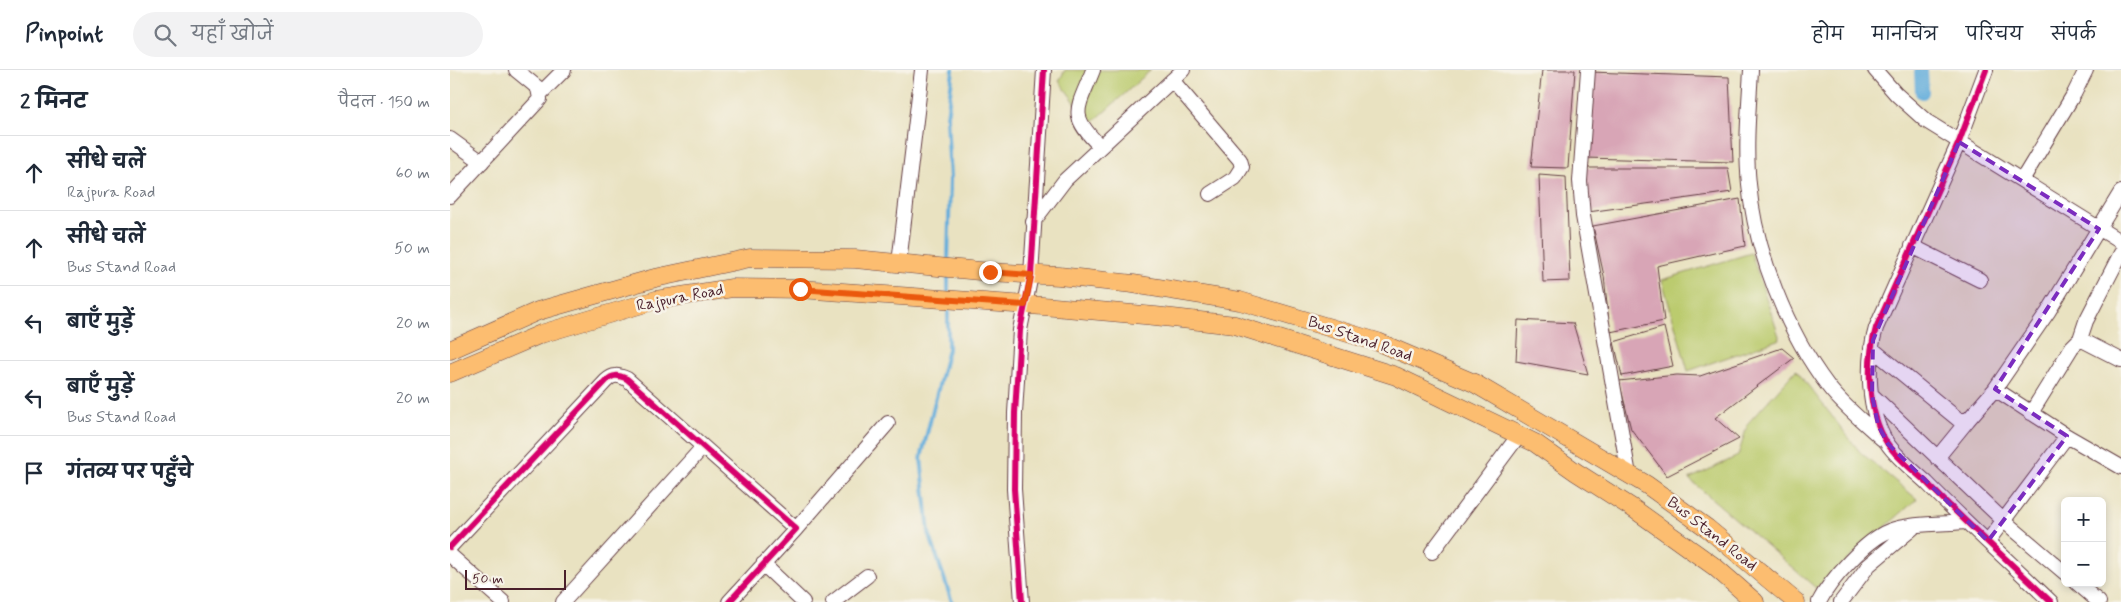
<!DOCTYPE html>
<html lang="hi">
<head>
<meta charset="utf-8">
<style>
  body { margin:0; font-family:Mynerve,"Playpen Sans Deva",sans-serif; background:#f2f2f3; color:#1f2937 }
  .controls { position:absolute; right:15px; bottom:15px; display:grid; overflow:hidden; border-radius:8px; box-shadow:0 2px 8px #0003 }
  .controls button { width:45px; height:45px; display:grid; place-items:center; padding:0; border:0; border-bottom:1px solid #e0e1e3; background:#fff; color:#1f2937; font:25px sans-serif }
  .scale { position:absolute; left:15px; bottom:12px; width:101px; box-sizing:border-box; padding-left:5px; border:2px solid #4a1f2b; border-top:0; font-size:14px; line-height:18px; white-space:nowrap; color:#4a1f2b; -webkit-text-stroke:4px #f7f3e8; paint-order:stroke }
  .stop { position:absolute; width:15px; height:15px; margin:-11px; border:4px solid #ea580c; border-radius:50%; background:#fff }
  .stop.end { background:#ea580c; border-color:#fff; box-shadow:0 1px 5px #0008 }
  .list { margin:0; padding:0; list-style:none }
  h2 { display:flex; justify-content:space-between; align-items:center; height:65px; margin:0; padding:0 20px; font-size:21px }
  h2 small { font-size:16px; font-weight:400; color:#747a83 }
  .list li { display:grid; grid-template-columns:32px 1fr auto; gap:15px; align-items:center; box-sizing:border-box; height:75px; padding:0 20px; border-top:1px solid #e0e1e3 }
  .list b { display:block; font-size:19px; white-space:nowrap }
  .list p { margin:0; font-size:16px; white-space:nowrap; color:#747a83 }
  .list em { font-size:16px; font-style:normal; color:#747a83 }
  .icon { flex:none; width:28px; height:28px; fill:none; stroke:currentColor; stroke-width:2; stroke-linecap:round; stroke-linejoin:round }
  .map { position:relative; flex:none; width:1671px; height:532px; overflow:hidden }
  header { display:flex; align-items:center; gap:30px; box-sizing:border-box; height:70px; padding:0 25px; background:#fff; border-bottom:1px solid #e0e1e3 }
  header strong { font-size:24px }
  nav { display:flex; gap:28px; margin-inline-start:auto; font-size:18px }
  .search { width:350px; height:45px; background:#f2f2f3; display:flex; align-items:center; gap:12px; box-sizing:border-box; padding:0 18px; border-radius:28px; color:#747a83; font-size:19px }
  main { display:flex }
  aside { flex:1; background:#fff }
  .map>svg:first-child { display:block }
</style>
</head>
<body>
<header>
<strong>Pinpoint</strong>
<div class="search"><svg class="icon" aria-label="search" viewBox="0 0 24 24"><circle cx="10" cy="10" r="6"/><path d="M15 15l6 6"/></svg>यहाँ खोजें</div>
<nav><a>होम</a><a>मानचित्र</a><a>परिचय</a><a>संपर्क</a></nav>
</header>
<main>
<aside>
<h2>2 मिनट<small>पैदल · 150 m</small></h2>
<ul class="list">
<li><svg class="icon" aria-label="ahead" viewBox="0 0 24 24"><path d="M12 20V5M6 11l6-6 6 6"/></svg><div><b>सीधे चलें</b><p>Rajpura Road</p></div><em>60 m</em></li>
<li><svg class="icon" aria-label="ahead" viewBox="0 0 24 24"><path d="M12 20V5M6 11l6-6 6 6"/></svg><div><b>सीधे चलें</b><p>Bus Stand Road</p></div><em>50 m</em></li>
<li><svg class="icon" aria-label="left" viewBox="0 0 24 24"><path d="M17 20v-9H6M10 6l-5 5 5 5"/></svg><div><b>बाएँ मुड़ें</b></div><em>20 m</em></li>
<li><svg class="icon" aria-label="left" viewBox="0 0 24 24"><path d="M17 20v-9H6M10 6l-5 5 5 5"/></svg><div><b>बाएँ मुड़ें</b><p>Bus Stand Road</p></div><em>20 m</em></li>
<li><svg class="icon" aria-label="arrive" viewBox="0 0 24 24"><path d="M6 21V4h12l-3 4 3 4H6"/></svg><div><b>गंतव्य पर पहुँचे</b></div></li>
</ul>
</aside>
<div class="map">
<svg width="1671" height="532" viewBox="0 0 1671 532">
  <rect width="100%" height="100%" fill="#f7f3e8"/>
  <filter id="ink" filterUnits="userSpaceOnUse"><feTurbulence type="fractalNoise" baseFrequency=".02" numOctaves="2"/><feDisplacementMap in="SourceGraphic" scale="10" xChannelSelector="R" yChannelSelector="G"/><feConvolveMatrix kernelMatrix="1 2 1 2 8 2 1 2 1" color-interpolation-filters="sRGB"/></filter>
  <filter id="wash" filterUnits="userSpaceOnUse"><feTurbulence type="fractalNoise" baseFrequency=".0096" numOctaves="4" result="noise"/><feDisplacementMap in="SourceGraphic" scale="20" xChannelSelector="R" yChannelSelector="G"/><feGaussianBlur stdDeviation="1.12" result="paint"/><feColorMatrix in="noise" values="0 0 0 0 0 0 0 0 0 0 0 0 0 0 0 0 0 1.4 0 .05"/><feComposite in="paint" operator="in"/></filter>
  <g filter="url(#wash)">
    <rect width="100%" height="100%" fill="#e9e2c1"/>
    <path fill="#bbcb6e" stroke="#82754c" d="M615,0H701L641,54L609,11Z
      M1301,183L1330,269L1238,301L1212,210Z
      M1346,300L1410,382L1467,429L1366,518L1239,409L1288,386L1298,353Z"/>
    <g fill="none" stroke-linecap="round" stroke-linejoin="round">
      <path stroke="#63addb" stroke-width="4" d="M498,192L500,109L497,47L503,0
        M498,202V225
        M498,234V279L471,388L479,463L502,532"/>
      <path stroke="#63addb" stroke-width="14" d="M1471,0L1472,22"/>
    </g>
    <g id="blocks">
      <path fill="#d8a5b6" d="M1092,0H1125L1118,98L1081,97Z
        M1140,2L1279,7L1283,92L1135,88Z
        M1134,98H1278L1282,122L1138,142Z
        M1089,105L1116,107L1120,211L1093,212Z
        M1290,129L1295,176L1207,196L1214,251L1160,262L1154,206L1143,156Z
        M1068,250L1123,253L1138,304L1066,291Z
        M1214,257L1223,296L1172,306L1164,272Z
        M1332,278L1344,288L1265,348L1289,369L1217,406L1181,359L1169,311L1227,305L1250,306Z"/>
    </g>
  </g>
  <g filter="url(#ink)">
    <use href="#blocks" fill-opacity="0" stroke="#623c42" stroke-width="1"/>
    <g fill="none" stroke-linecap="round" stroke-linejoin="round">
      <defs>
        <path id="minor" d="M643,0C628,39 617,44 650,76
          M1138,0L1130,111L1133,146L1179,405
          M1301,0C1299,37 1295,76 1299,114C1305,181 1337,262 1378,316C1393,336 1414,352 1432,369
          M1425,0L1446,24L1476,51L1671,172
          M1536,0L1509,72L1426,258C1416,292 1417,341 1437,373C1447,388 1464,401 1477,413C1517,454 1560,492 1601,532
          M722,10L790,90L792,97L785,108L760,124
          M91,23L114,0
          M0,69L32,92
          M1572,110L1624,24L1636,0
          M0,126L90,29L88,18L66,0
          M583,152L615,110L733,0
          M1462,176L1530,210
          M449,193L472,0
          M1630,269L1636,251L1671,183
          M1421,278L1509,350H1518L1545,319L1598,242L1671,122
          M1545,319L1617,366L1671,397
          M1422,325L1554,451L1615,503
          M1581,343L1622,277L1630,269L1671,290
          M1487,388L1518,350
          M346,459L438,353
          M1538,471L1617,366
          M0,477L156,311C163,304 168,305 177,309L346,459L279,532
          M982,482L1069,365
          M0,485L53,532
          M313,494L353,532
          M1627,513L1649,532
          M113,532L253,377
          M383,532L417,506
          M572,532L564,419L565,343L570,260L581,205L594,0
          M1369,532C1380,510 1416,470 1439,461C1459,453 1493,454 1516,452
          M1391,532L1419,495L1463,458"/>
        <path id="major" d="M0,280L88,241L205,208L300,188L405,189L540,202L609,206L683,214L790,231L928,272L1024,313L1197,415L1257,458L1346,532
          M0,303L91,264L206,230L282,218L350,219L593,236L705,246L785,255L946,306L1085,373L1126,402L1184,439L1265,497L1305,532"/>
      </defs>
      <use href="#minor" stroke="#623c42" stroke-width="16"/>
      <use href="#major" stroke="#623c42" stroke-width="19"/>
      <use href="#minor" stroke="#fff" stroke-width="14"/>
      <use href="#major" stroke="#fcbd6f" stroke-width="18"/>
      <defs>
        <path id="cycleway" d="M1536,0L1509,72L1426,258C1416,292 1417,341 1437,373C1447,388 1464,401 1477,413C1517,454 1560,492 1601,532
          M0,477L156,311C163,304 168,305 177,309L346,459L279,532
          M572,532L564,419L565,343L570,260L581,205L594,0"/>
      </defs>
      <use href="#cycleway" stroke="#f7f3e8" stroke-width="9"/>
      <use href="#cycleway" stroke="#d6006c" stroke-width="6"/>
    </g>
  </g>
  <g fill="none" stroke-linecap="round" stroke-linejoin="round" filter="url(#ink)">
    <path stroke="#ea580c" stroke-width="6" d="M350,219L575,235L581,205L540,202"/>
  </g>
  <path fill="#7b2cbf" fill-opacity="0.2" stroke="#7b2cbf" stroke-width="4" stroke-dasharray="10 6" stroke-linejoin="round" d="M1509,72L1649,159L1545,319L1617,366L1538,471L1438,374L1428,355L1422,325L1423,270Z"/>
  <g text-anchor="middle" dominant-baseline="central" stroke-width="5" stroke-linejoin="round" paint-order="stroke">
    <g font-size="16" fill="#4a1f2b" stroke="#f7f3e8">
      <text transform="translate(230 228) rotate(-11)">Rajpura Road</text>
      <text transform="translate(910 269) rotate(19)">Bus Stand Road</text>
      <text transform="translate(1262 464) rotate(38)">Bus Stand Road</text>
    </g>
  </g>
</svg>
<div class="controls">
<button>+</button>
<button>−</button>
</div>
<div class="scale">50 m</div>
<div class="stop" style="left:350px;top:219px"></div>
<div class="stop end" style="left:540px;top:202px"></div>
</div>
</main>
</body>
</html>
